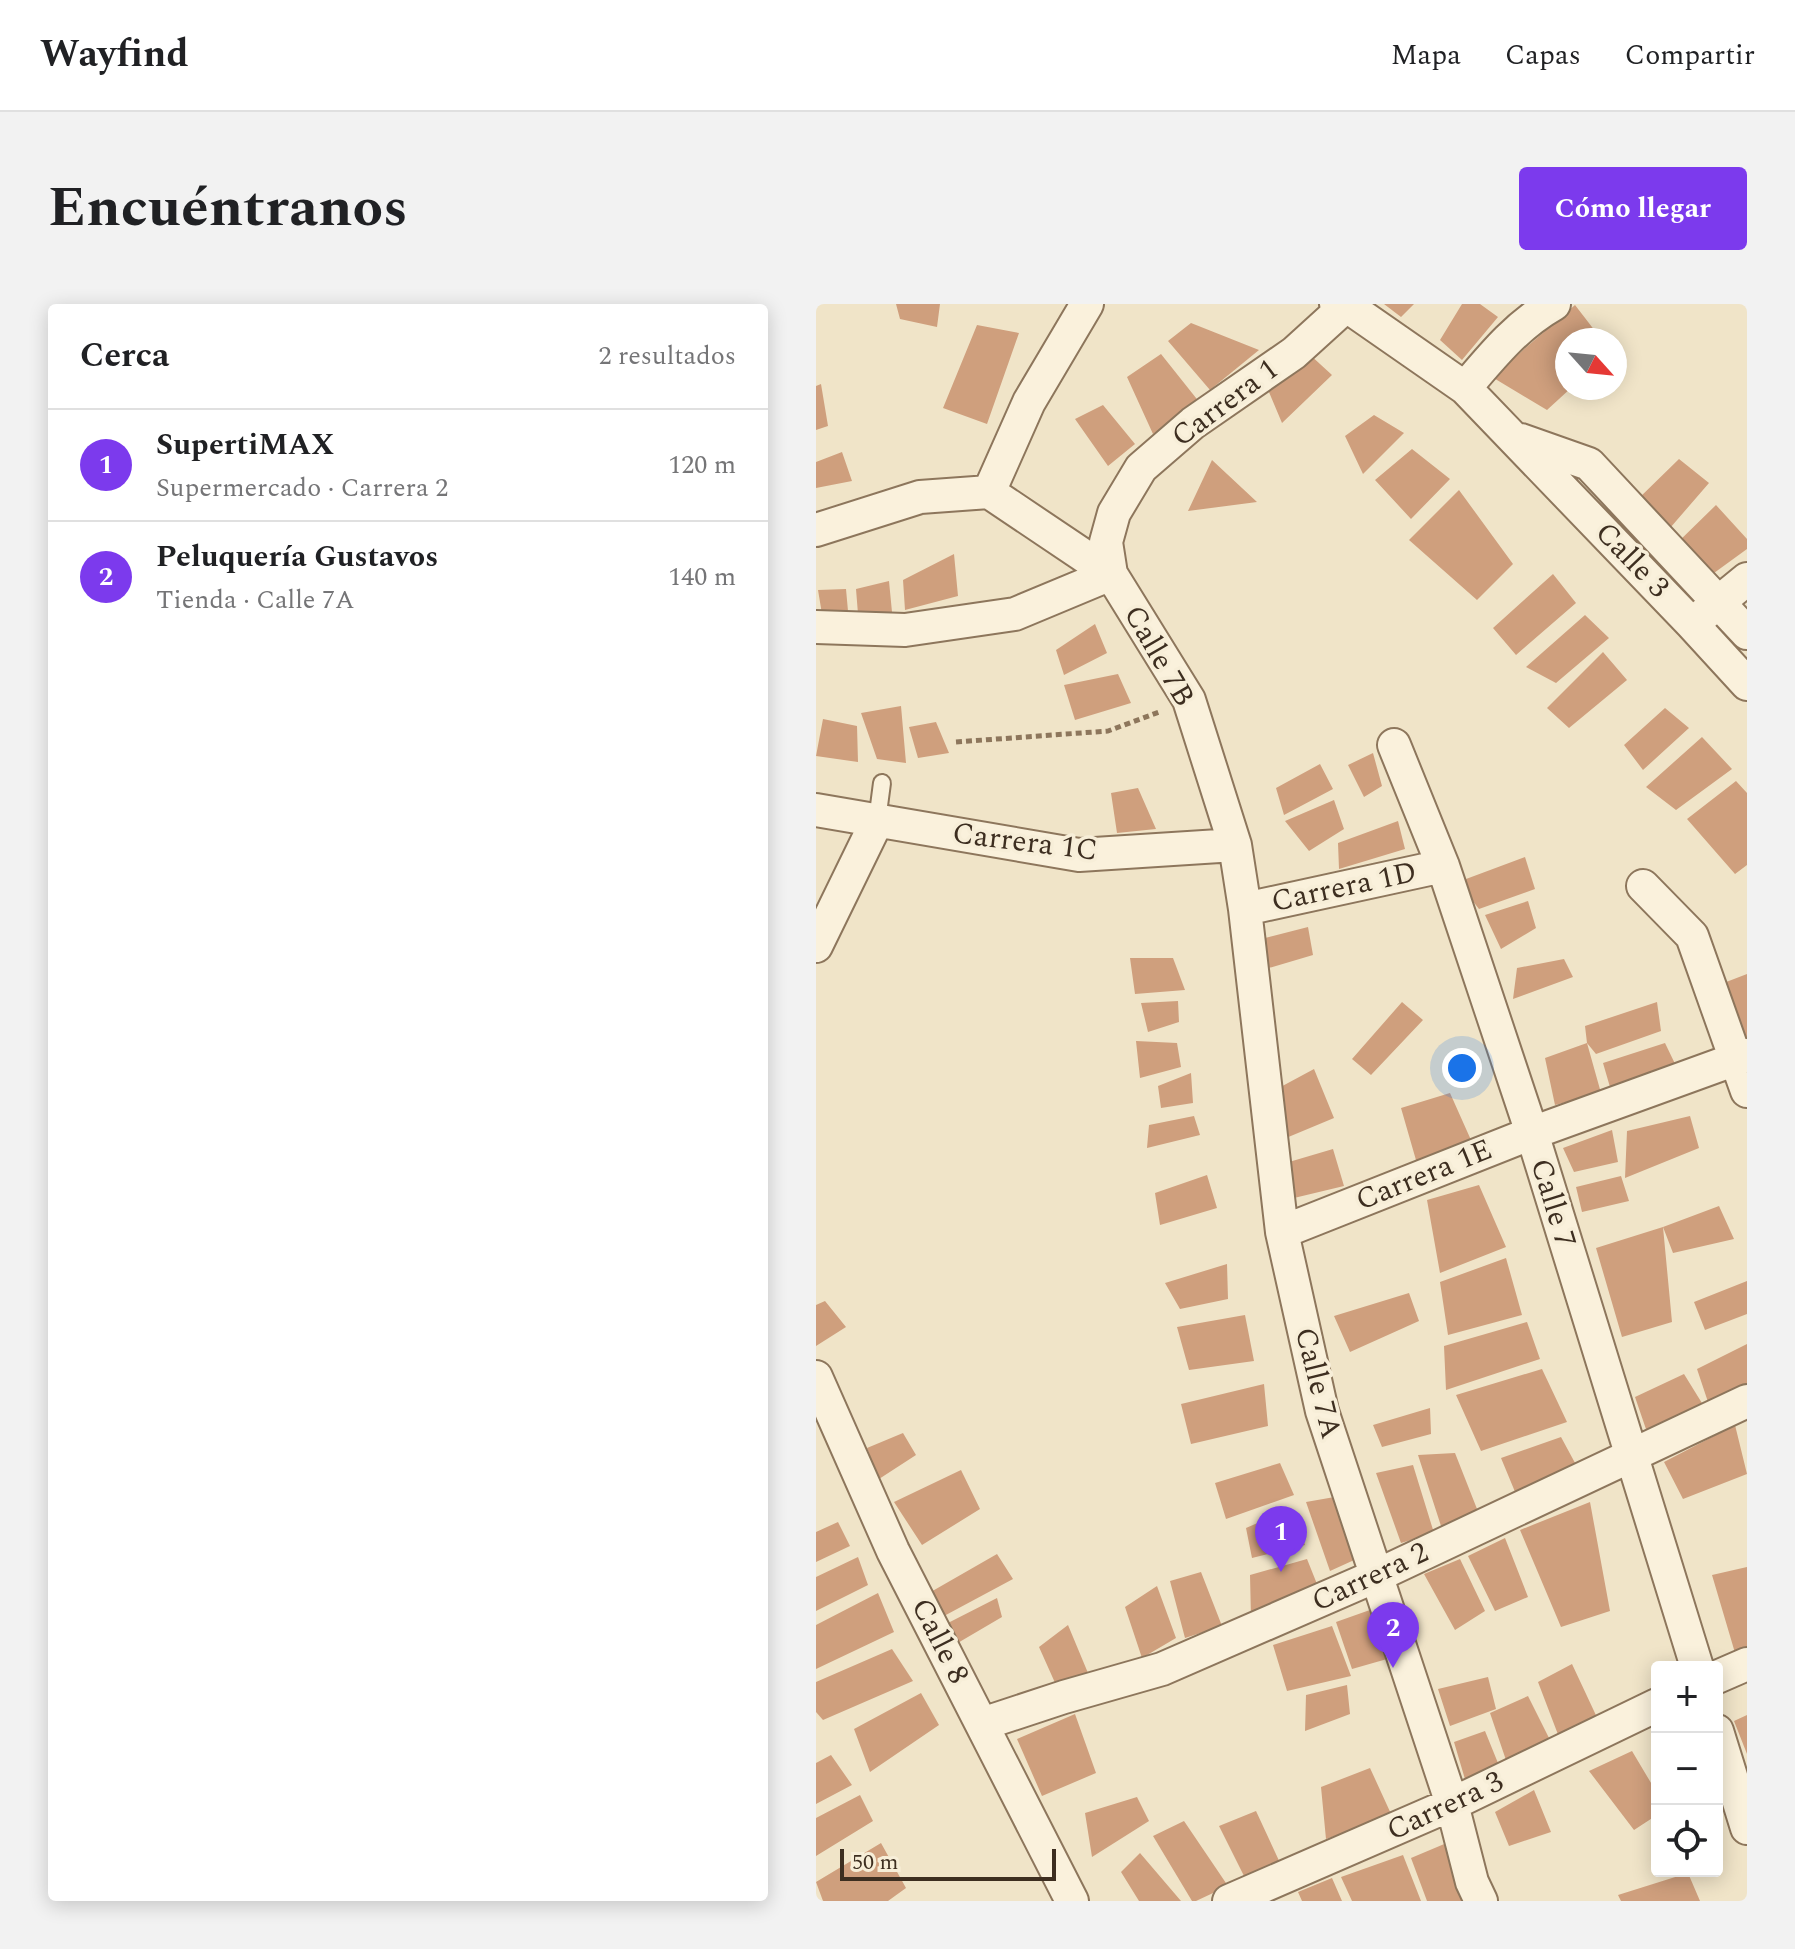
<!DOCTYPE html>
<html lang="es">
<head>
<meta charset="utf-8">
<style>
  body { margin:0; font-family:Spectral,serif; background:#f2f2f2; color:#202124 }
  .controls { position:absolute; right:24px; bottom:24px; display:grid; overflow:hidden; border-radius:8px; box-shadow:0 4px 20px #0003 }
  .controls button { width:72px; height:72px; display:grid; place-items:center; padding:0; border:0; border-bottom:2px solid #e0e0e0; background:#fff; color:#202124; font:40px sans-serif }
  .compass { position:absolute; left:739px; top:24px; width:72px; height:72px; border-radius:50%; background:#fff; box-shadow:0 4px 20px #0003; rotate:117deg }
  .scale { position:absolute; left:24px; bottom:20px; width:216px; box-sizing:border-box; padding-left:8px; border:4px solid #3d2e20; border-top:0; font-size:22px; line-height:28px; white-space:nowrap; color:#3d2e20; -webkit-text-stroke:6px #f7eed8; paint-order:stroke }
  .you { position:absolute; left:646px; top:764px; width:28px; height:28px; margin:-20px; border:6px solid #fff; border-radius:50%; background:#1a73e8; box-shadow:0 0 0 12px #1a73e833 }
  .badge { display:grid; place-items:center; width:52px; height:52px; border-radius:50%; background:#7c3aed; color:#fff; font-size:26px; font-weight:700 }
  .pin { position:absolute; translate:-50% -66px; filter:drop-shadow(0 2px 4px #0008) }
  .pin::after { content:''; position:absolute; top:42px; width:28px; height:24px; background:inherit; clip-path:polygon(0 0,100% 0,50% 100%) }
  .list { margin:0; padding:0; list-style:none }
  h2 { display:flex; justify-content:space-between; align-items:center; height:104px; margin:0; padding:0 32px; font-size:34px }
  h2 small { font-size:26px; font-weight:400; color:#757577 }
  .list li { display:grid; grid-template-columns:52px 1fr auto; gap:24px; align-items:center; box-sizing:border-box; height:112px; padding:0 32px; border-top:2px solid #e0e0e0 }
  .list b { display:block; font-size:30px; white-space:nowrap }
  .list p { margin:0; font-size:26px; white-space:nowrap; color:#757577 }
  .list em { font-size:26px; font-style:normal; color:#757577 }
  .icon { flex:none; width:44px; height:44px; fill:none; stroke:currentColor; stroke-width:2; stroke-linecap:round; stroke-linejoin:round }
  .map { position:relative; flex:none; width:931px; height:1597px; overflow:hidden; border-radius:8px }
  header { display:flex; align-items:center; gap:48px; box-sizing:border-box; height:112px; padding:0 40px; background:#fff; border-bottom:2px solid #e0e0e0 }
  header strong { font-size:38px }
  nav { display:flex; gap:44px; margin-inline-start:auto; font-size:28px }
  .intro { display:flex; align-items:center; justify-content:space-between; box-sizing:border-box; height:192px; padding:0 48px }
  h1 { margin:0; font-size:56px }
  .button { padding:20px 36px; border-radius:8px; background:#7c3aed; color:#fff; font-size:28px; font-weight:700 }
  main { display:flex; gap:48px; padding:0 48px }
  aside { flex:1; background:#fff; border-radius:8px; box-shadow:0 4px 20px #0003 }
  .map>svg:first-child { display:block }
</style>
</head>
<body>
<header>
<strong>Wayfind</strong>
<nav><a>Mapa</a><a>Capas</a><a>Compartir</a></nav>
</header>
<div class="intro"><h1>Encuéntranos</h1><a class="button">Cómo llegar</a></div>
<main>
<aside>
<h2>Cerca<small>2 resultados</small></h2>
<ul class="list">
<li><span class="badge">1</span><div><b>SupertiMAX</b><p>Supermercado · Carrera 2</p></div><em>120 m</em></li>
<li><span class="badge">2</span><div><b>Peluquería Gustavos</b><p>Tienda · Calle 7A</p></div><em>140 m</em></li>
</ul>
</aside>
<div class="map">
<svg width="931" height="1597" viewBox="0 0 931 1597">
  <rect width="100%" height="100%" fill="#f0e4c8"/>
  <path fill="#cf9f7d" d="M80,0H124L121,23L84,15Z
    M568,0H598L585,13Z
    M646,0H664L682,13L646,56L624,36Z
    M759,1L786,36H751V84H755L731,106L676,73Z
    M375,19L443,46L394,86L352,37Z
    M161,21L203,29L171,120L127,104Z
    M492,49L516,71L466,119L450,81Z
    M345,50L384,99L337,130L311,73Z
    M5,80L12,122L0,126V82Z
    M287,101L319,140L292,162L259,115Z
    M558,111L588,129L547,170L529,132Z
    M596,145L634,175L595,215L559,176Z
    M26,148L36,177L0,184V158Z
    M863,155L893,179L848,231L819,198Z
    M396,156L441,198L372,207Z
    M643,186L697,260L661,296L593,236Z
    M900,201L931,235V245L887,277L857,243Z
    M138,250L142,292L89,306L87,276Z
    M737,270L760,299L700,351L677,324Z
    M73,277L76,308L42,310L40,285Z
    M30,285L32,307L6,310L2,286Z
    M769,311L793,334L740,379L710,363Z
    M279,320L291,349L248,371L240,346Z
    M787,348L811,376L753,424L731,404Z
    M302,370L315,399L259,416L248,381Z
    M85,402L90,459L61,455L45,409Z
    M849,404L873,424L827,466L808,441Z
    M7,415L41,422L42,458L0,452Z
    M120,418L133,449L102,454L93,423Z
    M886,433L916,465L860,506L830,483Z
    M557,449L566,482L548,493L532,461Z
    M504,460L517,485L468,511L460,484Z
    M920,477L931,489V561L919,570L871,515Z
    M322,484L340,525L301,529L295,489Z
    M518,496L528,525L493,547L469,517Z
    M582,517L589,545L523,565L522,539Z
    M709,553L719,585L663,605L642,578Z
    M712,597L720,624L685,645L669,611Z
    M492,623L497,651L446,666L445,635Z
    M314,654H357L369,686L319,690Z
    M748,655L757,673L697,695L701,664Z
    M931,670V734L923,737L905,680Z
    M362,697L363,718L332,728L325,699Z
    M586,698L607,716L555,771L536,755Z
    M841,698L845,727L780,750L771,739L785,789L739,801L729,754L771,739L769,722Z
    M320,737L361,739L365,763L324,774Z
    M849,739L862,766L796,790L787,759Z
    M498,765L518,814L470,834L459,786Z
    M375,769L377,799L345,804L342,782Z
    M634,789L659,845L604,870L585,804Z
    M378,812L384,831L331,844L333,821Z
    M874,812L883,844L809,874L811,827Z
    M796,826L802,858L758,868L747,844Z
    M517,845L528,882L478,894L473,858Z
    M391,871L401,904L344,921L339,889Z
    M805,872L813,897L766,908L760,883Z
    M663,881L690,943L624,969L611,896Z
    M903,902L918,935L857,949L847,923Z
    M847,923L856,1018L806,1033L780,944Z
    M690,954L706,1011L632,1031L624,978Z
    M411,960L412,995L364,1005L349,979Z
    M931,977V1010L889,1026L878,998Z
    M593,989L603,1017L534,1048L518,1012Z
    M9,997L30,1023L0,1042V1001Z
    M429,1011L438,1057L373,1066L361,1023Z
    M711,1018L724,1055L630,1086L628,1042Z
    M931,1040V1082L893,1101L881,1065Z
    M726,1065L751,1118L665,1147L640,1091Z
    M868,1070L889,1104L832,1131L819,1093Z
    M448,1080L452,1122L375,1140L365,1100Z
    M614,1104L615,1130L566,1143L557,1121Z
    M919,1121L931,1170L867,1195L848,1158Z
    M87,1129L100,1151L63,1175L51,1144Z
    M745,1133L765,1170L702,1195L685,1154Z
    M639,1149L663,1210L626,1225L602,1151Z
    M464,1159L478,1191L410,1215L399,1179Z
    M597,1161L618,1229L585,1239L560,1169Z
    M145,1166L164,1205L106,1241L78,1198Z
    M530,1191L547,1252L514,1267L490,1198Z
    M774,1198L794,1307L745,1323L704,1226Z
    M474,1205L489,1241L436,1254L430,1224Z
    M22,1218L34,1242L0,1258V1228Z
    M689,1234L712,1293L679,1307L652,1252Z
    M181,1250L197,1275L128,1312L113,1289Z
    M42,1253L52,1281L0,1307V1273Z
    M491,1255L503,1285L435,1314L434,1271Z
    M644,1255L669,1307L639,1326L608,1270Z
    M931,1263V1355L922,1359L896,1271Z
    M385,1268L406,1322L369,1334L354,1277Z
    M341,1282L360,1334L326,1354L309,1303Z
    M62,1289L78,1328L0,1365V1321Z
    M181,1294L186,1313L140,1340L130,1320Z
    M568,1301L578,1353L536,1365L520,1318Z
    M252,1321L272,1369L240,1381L223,1343Z
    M516,1322L535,1372L471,1387L457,1341Z
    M76,1345L97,1377L7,1416L0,1408V1378Z
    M756,1360L785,1422L746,1441L722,1378Z
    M672,1373L680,1405L634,1422L622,1385Z
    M531,1381L534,1410L489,1427L490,1391Z
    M105,1389L123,1421L54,1468L38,1425Z
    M712,1392L738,1444L692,1462L674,1409Z
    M259,1410L280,1469L226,1492L201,1435Z
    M931,1411V1450L918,1417Z
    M669,1427L684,1464L651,1482L638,1438Z
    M816,1447L841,1489V1511L818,1526L773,1467Z
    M15,1451L36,1481L0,1500V1459Z
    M554,1464L576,1512L510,1535L505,1483Z
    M718,1486L735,1528L693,1542L679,1508Z
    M44,1491L57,1517L0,1552V1514Z
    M321,1493L333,1517L276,1553L269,1509Z
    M440,1507L465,1561L430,1576L403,1522Z
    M368,1517L412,1582L380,1597H376L337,1532Z
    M633,1538L657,1597H611L595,1554Z
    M65,1539L90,1584L72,1597H7L0,1578Z
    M324,1549L365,1597H323L305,1568Z
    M587,1551L605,1597H536L525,1573Z
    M872,1569L884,1597H805L802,1591Z
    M516,1574L526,1597H486L482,1588Z"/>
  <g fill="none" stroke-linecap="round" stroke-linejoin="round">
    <defs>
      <path id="service" d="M61,517L66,479"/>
      <path id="minor" d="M520,0L531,2L649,84L876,320L931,380
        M532,0L478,49L377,119L325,164L298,209L290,238L295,270L373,396L419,541L429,605L466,928L506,1107L636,1500L656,1578L665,1597
        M649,84C676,52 701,21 738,0
        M705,136L773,160L931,329
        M173,188L213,98L271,0
        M0,226L104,193L173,188L295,270
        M887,311L931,275
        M0,323L89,326L199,310L295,270
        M578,441L627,562L716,829L881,1363
        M0,506L263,551L419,541
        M827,582L876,632L931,787
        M429,605L627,562
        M0,642L61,517
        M466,928L716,829L931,751
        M0,1073L77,1247L256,1597
        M901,1373L931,1360
        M166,1420L248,1393L346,1365L562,1271L931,1097
        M901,1427L931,1524
        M413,1597L636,1500L841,1401"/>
    </defs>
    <use href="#service" stroke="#8d765c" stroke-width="20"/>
    <use href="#minor" stroke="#8d765c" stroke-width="36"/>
    <path stroke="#8d765c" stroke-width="5" stroke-dasharray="6 4" stroke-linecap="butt" d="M140,438L292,427L346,407"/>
    <use href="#service" stroke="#faf1dc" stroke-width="16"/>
    <use href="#minor" stroke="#faf1dc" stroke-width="32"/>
  </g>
  <g text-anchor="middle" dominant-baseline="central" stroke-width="7" stroke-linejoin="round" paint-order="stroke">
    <g font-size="30" fill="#3d2e20" stroke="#f7eed8">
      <text transform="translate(409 99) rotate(-37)">Carrera 1</text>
      <text transform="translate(816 256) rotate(46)">Calle 3</text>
      <text transform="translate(343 352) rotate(60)">Calle 7B</text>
      <text transform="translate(209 538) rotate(7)">Carrera 1C</text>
      <text transform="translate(528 583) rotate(-12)">Carrera 1D</text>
      <text transform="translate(608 871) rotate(-22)">Carrera 1E</text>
      <text transform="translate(737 899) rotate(73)">Calle 7</text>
      <text transform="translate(502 1079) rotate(76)">Calle 7A</text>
      <text transform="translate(554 1273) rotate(-25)">Carrera 2</text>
      <text transform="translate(124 1337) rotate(63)">Calle 8</text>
      <text transform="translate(629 1502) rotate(-25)">Carrera 3</text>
    </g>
  </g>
</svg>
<div class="controls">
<button>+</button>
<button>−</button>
<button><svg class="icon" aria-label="locate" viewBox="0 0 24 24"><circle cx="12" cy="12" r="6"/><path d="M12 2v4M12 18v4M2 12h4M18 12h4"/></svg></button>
</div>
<svg class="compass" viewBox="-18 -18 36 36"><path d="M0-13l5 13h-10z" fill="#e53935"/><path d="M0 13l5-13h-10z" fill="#757577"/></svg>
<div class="scale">50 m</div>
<div class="you"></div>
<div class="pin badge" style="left:465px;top:1268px">1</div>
<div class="pin badge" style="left:577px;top:1364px">2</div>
</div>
</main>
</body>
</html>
